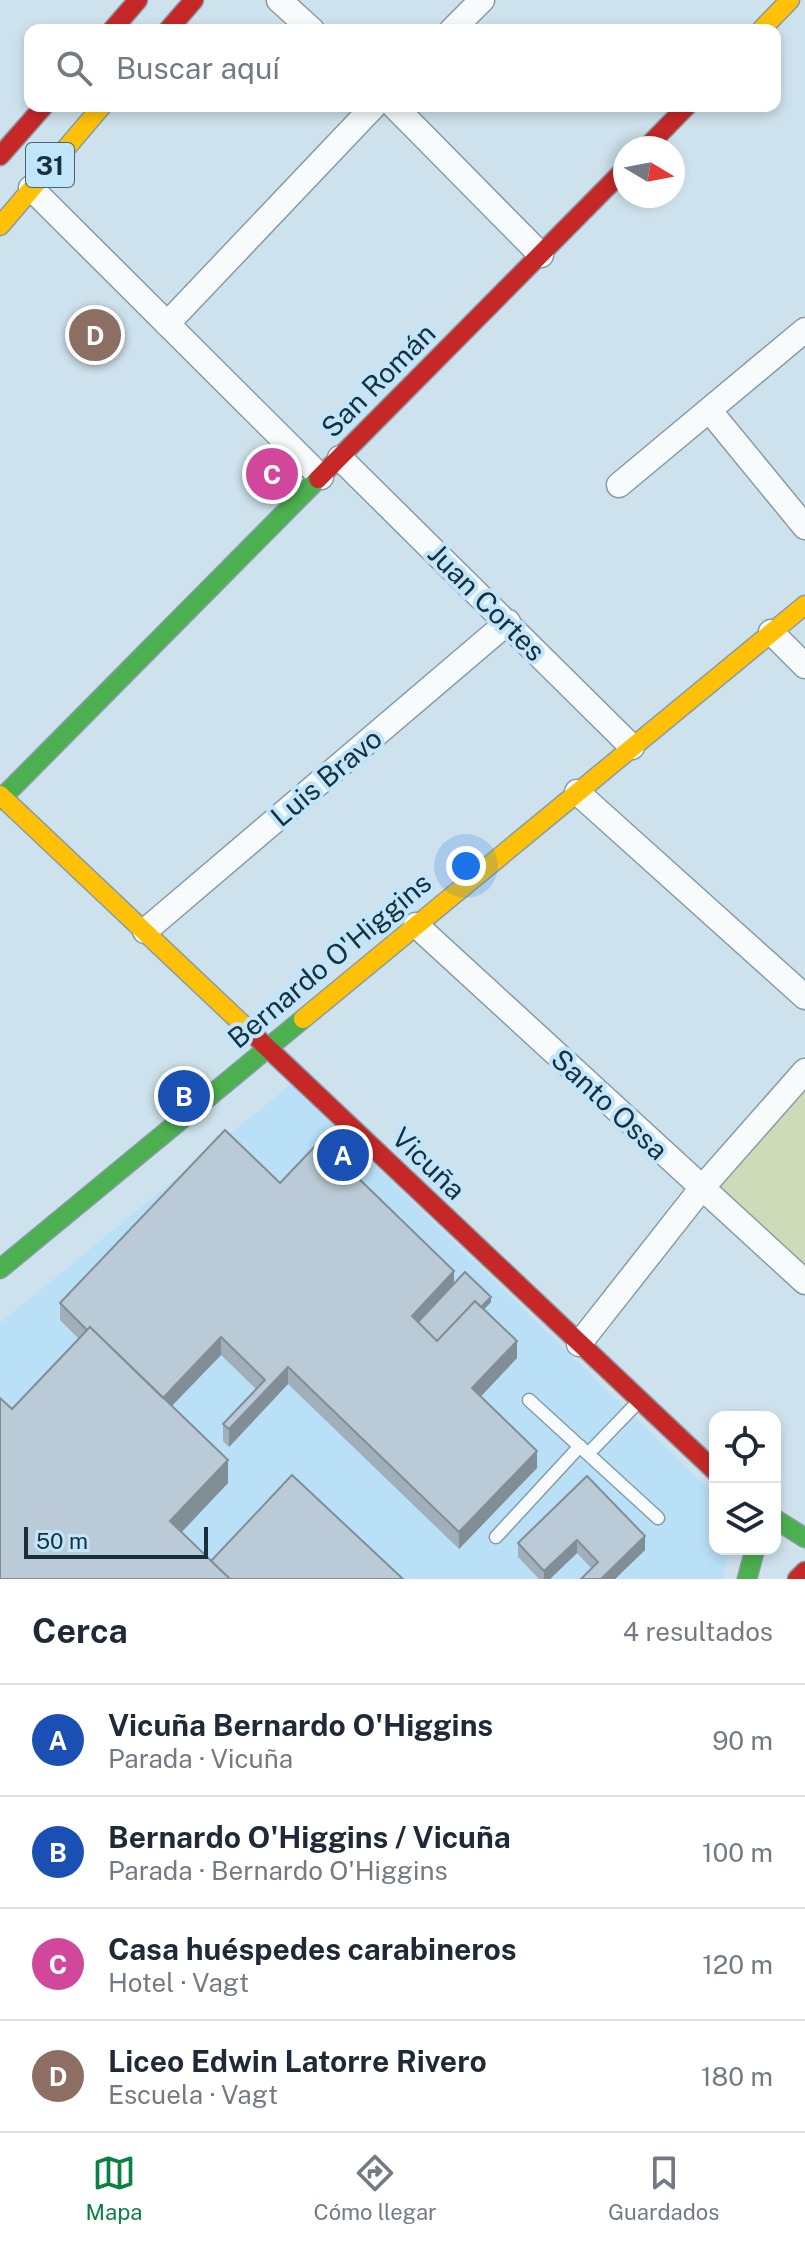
<!DOCTYPE html>
<html lang="es">
<head>
<meta charset="utf-8">
<style>
  body { margin:0; font-family:"Public Sans",sans-serif; background:#f6f6f7; color:#1f2937 }
  .controls { position:absolute; right:24px; bottom:24px; display:grid; overflow:hidden; border-radius:16px; box-shadow:0 4px 12px #0003 }
  .controls button { width:72px; height:72px; display:grid; place-items:center; padding:0; border:0; border-bottom:2px solid #e0e1e3; background:#fff; color:#1f2937; font:40px sans-serif }
  .compass { position:absolute; left:613px; top:136px; width:72px; height:72px; border-radius:50%; background:#fff; box-shadow:0 4px 12px #0003; rotate:100deg }
  .scale { position:absolute; left:24px; bottom:20px; width:184px; box-sizing:border-box; padding-left:8px; border:4px solid #17303e; border-top:0; font-size:22px; line-height:28px; white-space:nowrap; color:#17303e; -webkit-text-stroke:6px #c1e5fa; paint-order:stroke }
  .you { position:absolute; left:466px; top:866px; width:28px; height:28px; margin:-20px; border:6px solid #fff; border-radius:50%; background:#1a73e8; box-shadow:0 0 0 12px #1a73e833 }
  .badge { display:grid; place-items:center; width:52px; height:52px; border-radius:50%; background:#0b8043; color:#fff; font-size:26px; font-weight:700 }
  .pin { position:absolute; translate:-50% -50%; border:4px solid #fff; box-shadow:0 2px 8px #0006 }
  .list { margin:0; padding:0; list-style:none }
  h2 { display:flex; justify-content:space-between; align-items:center; height:104px; margin:0; padding:0 32px; font-size:34px }
  h2 small { font-size:26px; font-weight:400; color:#747a83 }
  .list li { display:grid; grid-template-columns:52px 1fr auto; gap:24px; align-items:center; box-sizing:border-box; height:112px; padding:0 32px; border-top:2px solid #e0e1e3 }
  .list b { display:block; font-size:30px; white-space:nowrap }
  .list p { margin:0; font-size:26px; white-space:nowrap; color:#747a83 }
  .list em { font-size:26px; font-style:normal; color:#747a83 }
  .icon { flex:none; width:44px; height:44px; fill:none; stroke:currentColor; stroke-width:2; stroke-linecap:round; stroke-linejoin:round }
  .map { position:relative; flex:none; width:805px; height:1579px; overflow:hidden }
  .search { position:absolute; background:#fff; box-shadow:0 4px 12px #0003; left:24px; right:24px; top:24px; height:88px; display:flex; align-items:center; gap:20px; box-sizing:border-box; padding:0 28px; border-radius:16px; color:#747a83; font-size:30px }
  .sheet { height:552px; background:#fff }
  nav { display:flex; justify-content:space-around; align-items:center; box-sizing:border-box; height:112px; border-top:2px solid #e0e1e3; background:#fff; font-size:22px; color:#747a83 }
  nav a { display:grid; justify-items:center; gap:4px }
  nav .on { color:#0b8043 }
  .map>svg:first-child { display:block }
</style>
</head>
<body>
<div class="map">
<svg width="805" height="1579" viewBox="0 0 805 1579">
  <rect width="100%" height="100%" fill="#cee2ed"/>
  <path fill="#b9e0f7" d="M291,1084L714,1494L715,1549H730L722,1579H0V1323Z"/>
  <path fill="#cddbb8" d="M805,1089V1272L716,1193Z"/>
  <g fill="none" stroke-linecap="round" stroke-linejoin="round">
    <defs>
      <path id="lane" d="M529,1400L658,1518
        M588,1454L639,1401
        M496,1537L580,1446"/>
      <path id="street" d="M279,0L312,30
        M452,30L482,0
        M394,106L541,255
        M31,188L321,477
        M167,324L374,106
        M709,410L805,527
        M340,458L632,747
        M619,485L805,330
        M771,632L805,666
        M577,792L805,997
        M416,925L805,1282
        M145,931L508,622
        M579,1344L701,1189L805,1071"/>
      <path id="fast" d="M0,800L318,479
        M0,1269L303,1019
        M775,1519L805,1538
        M747,1579L755,1549"/>
      <path id="slow" d="M761,30L790,0
        M0,226L102,106
        M0,795L255,1036
        M303,1019L805,605"/>
      <path id="jam" d="M112,30L138,0
        M168,30L194,0
        M646,148L687,106
        M0,156L44,106
        M318,479L625,169
        M255,1036L715,1471
        M797,1579L805,1571"/>
    </defs>
    <use href="#lane" stroke="#879ca6" stroke-width="15"/>
    <use href="#street" stroke="#879ca6" stroke-width="27"/>
    <use href="#fast" stroke="#879ca6" stroke-width="21"/>
    <use href="#slow" stroke="#879ca6" stroke-width="21"/>
    <use href="#jam" stroke="#879ca6" stroke-width="21"/>
    <use href="#lane" stroke="#f8fbfc" stroke-width="12"/>
    <use href="#street" stroke="#f8fbfc" stroke-width="24"/>
    <use href="#fast" stroke="#4caf50" stroke-width="18"/>
    <use href="#slow" stroke="#ffc107" stroke-width="18"/>
    <use href="#jam" stroke="#c62828" stroke-width="18"/>
  </g>
  <path fill="#a0afb9" d="M280,1183L454,1284L491,1302L484,1309L517,1358L480,1397L537,1468L459,1549L288,1384L229,1447L223,1441V1424L256,1389L221,1355L172,1406L228,1483L182,1532L211,1561L0,1579L12,1409L79,1339L60,1320V1303Z
    M587,1476L645,1550L615,1579H581L592,1569L577,1553L550,1579H539L518,1557V1543Z"/>
  <path fill="#828e96" d="M454,1271V1289L414,1331L412,1316Z
    M491,1297V1302L437,1358Z
    M221,1337V1355L160,1418V1401Z
    M517,1341V1358L472,1406V1388Z
    M288,1367V1384L229,1447V1429Z
    M537,1451V1468L459,1549V1532Z
    M228,1460V1483L170,1544V1521Z
    M645,1536V1550L615,1579H601Z
    M577,1540V1553L550,1579H544V1571Z"/>
  <path fill="#bacbd7" stroke="#828e96" stroke-width="2" d="M225,1130L280,1183L320,1141L454,1271L412,1316L437,1341L475,1301L517,1341L472,1388L537,1451L459,1532L288,1367L229,1429L223,1424L265,1380L221,1337L163,1398L90,1327L87,1330L60,1303Z
    M465,1272L491,1297L481,1307L475,1301L437,1341L418,1322Z
    M90,1327L228,1460L170,1521L230,1579H0V1398L12,1409Z
    M292,1475L403,1579H230L211,1561Z
    M587,1476L645,1536L601,1579H581L598,1562L577,1540L544,1571L518,1543Z"/>
  <g text-anchor="middle" dominant-baseline="central" stroke-width="8" stroke-linejoin="round" paint-order="stroke">
    <rect fill="#c1e5fa" stroke="#4a6676" stroke-width="2" x="26" y="143" width="48" height="44" rx="6"/>
    <g font-size="26" font-weight="bold" fill="#17303e">
      <text x="50" y="165">31</text>
    </g>
    <g font-size="28" fill="#17303e" stroke="#c1e5fa">
      <text transform="translate(378 380) rotate(-45)">San Román</text>
      <text transform="translate(487 602) rotate(45)">Juan Cortes</text>
      <text transform="translate(326 777) rotate(-40)">Luis Bravo</text>
      <text transform="translate(329 960) rotate(-40)">Bernardo O'Higgins</text>
      <text transform="translate(610 1104) rotate(43)">Santo Ossa</text>
      <text transform="translate(429 1163) rotate(44)">Vicuña</text>
    </g>
  </g>
</svg>
<div class="controls">
<button><svg class="icon" aria-label="locate" viewBox="0 0 24 24"><circle cx="12" cy="12" r="6"/><path d="M12 2v4M12 18v4M2 12h4M18 12h4"/></svg></button>
<button><svg class="icon" aria-label="layers" viewBox="0 0 24 24"><path d="M12 4l9 5-9 5-9-5zM3 14l9 5 9-5"/></svg></button>
</div>
<svg class="compass" viewBox="-18 -18 36 36"><path d="M0-13l5 13h-10z" fill="#e53935"/><path d="M0 13l5-13h-10z" fill="#747a83"/></svg>
<div class="scale">50 m</div>
<div class="you"></div>
<div class="pin badge" style="left:343px;top:1155px;background:#1a4fb4">A</div>
<div class="pin badge" style="left:184px;top:1096px;background:#1a4fb4">B</div>
<div class="pin badge" style="left:272px;top:474px;background:#d1479c">C</div>
<div class="pin badge" style="left:95px;top:335px;background:#8d6e63">D</div>
<div class="search"><svg class="icon" aria-label="search" viewBox="0 0 24 24"><circle cx="10" cy="10" r="6"/><path d="M15 15l6 6"/></svg>Buscar aquí</div>
</div>
<section class="sheet">
<h2>Cerca<small>4 resultados</small></h2>
<ul class="list">
<li><span class="badge" style="background:#1a4fb4">A</span><div><b>Vicuña Bernardo O'Higgins</b><p>Parada · Vicuña</p></div><em>90 m</em></li>
<li><span class="badge" style="background:#1a4fb4">B</span><div><b>Bernardo O'Higgins / Vicuña</b><p>Parada · Bernardo O'Higgins</p></div><em>100 m</em></li>
<li><span class="badge" style="background:#d1479c">C</span><div><b>Casa huéspedes carabineros</b><p>Hotel · Vagt</p></div><em>120 m</em></li>
<li><span class="badge" style="background:#8d6e63">D</span><div><b>Liceo Edwin Latorre Rivero</b><p>Escuela · Vagt</p></div><em>180 m</em></li>
</ul>
</section>
<nav>
<a class="on"><svg class="icon" aria-label="map" viewBox="0 0 24 24"><path d="M3 6l6-2 6 2 6-2v14l-6 2-6-2-6 2zM9 4v14M15 6v14"/></svg>Mapa</a>
<a><svg class="icon" aria-label="directions" viewBox="0 0 24 24"><path d="M12 3l9 9-9 9-9-9zM9 14v-3h6M13 9l2 2-2 2"/></svg>Cómo llegar</a>
<a><svg class="icon" aria-label="saved" viewBox="0 0 24 24"><path d="M7 4h10v16l-5-4-5 4z"/></svg>Guardados</a>
</nav>
</body>
</html>
